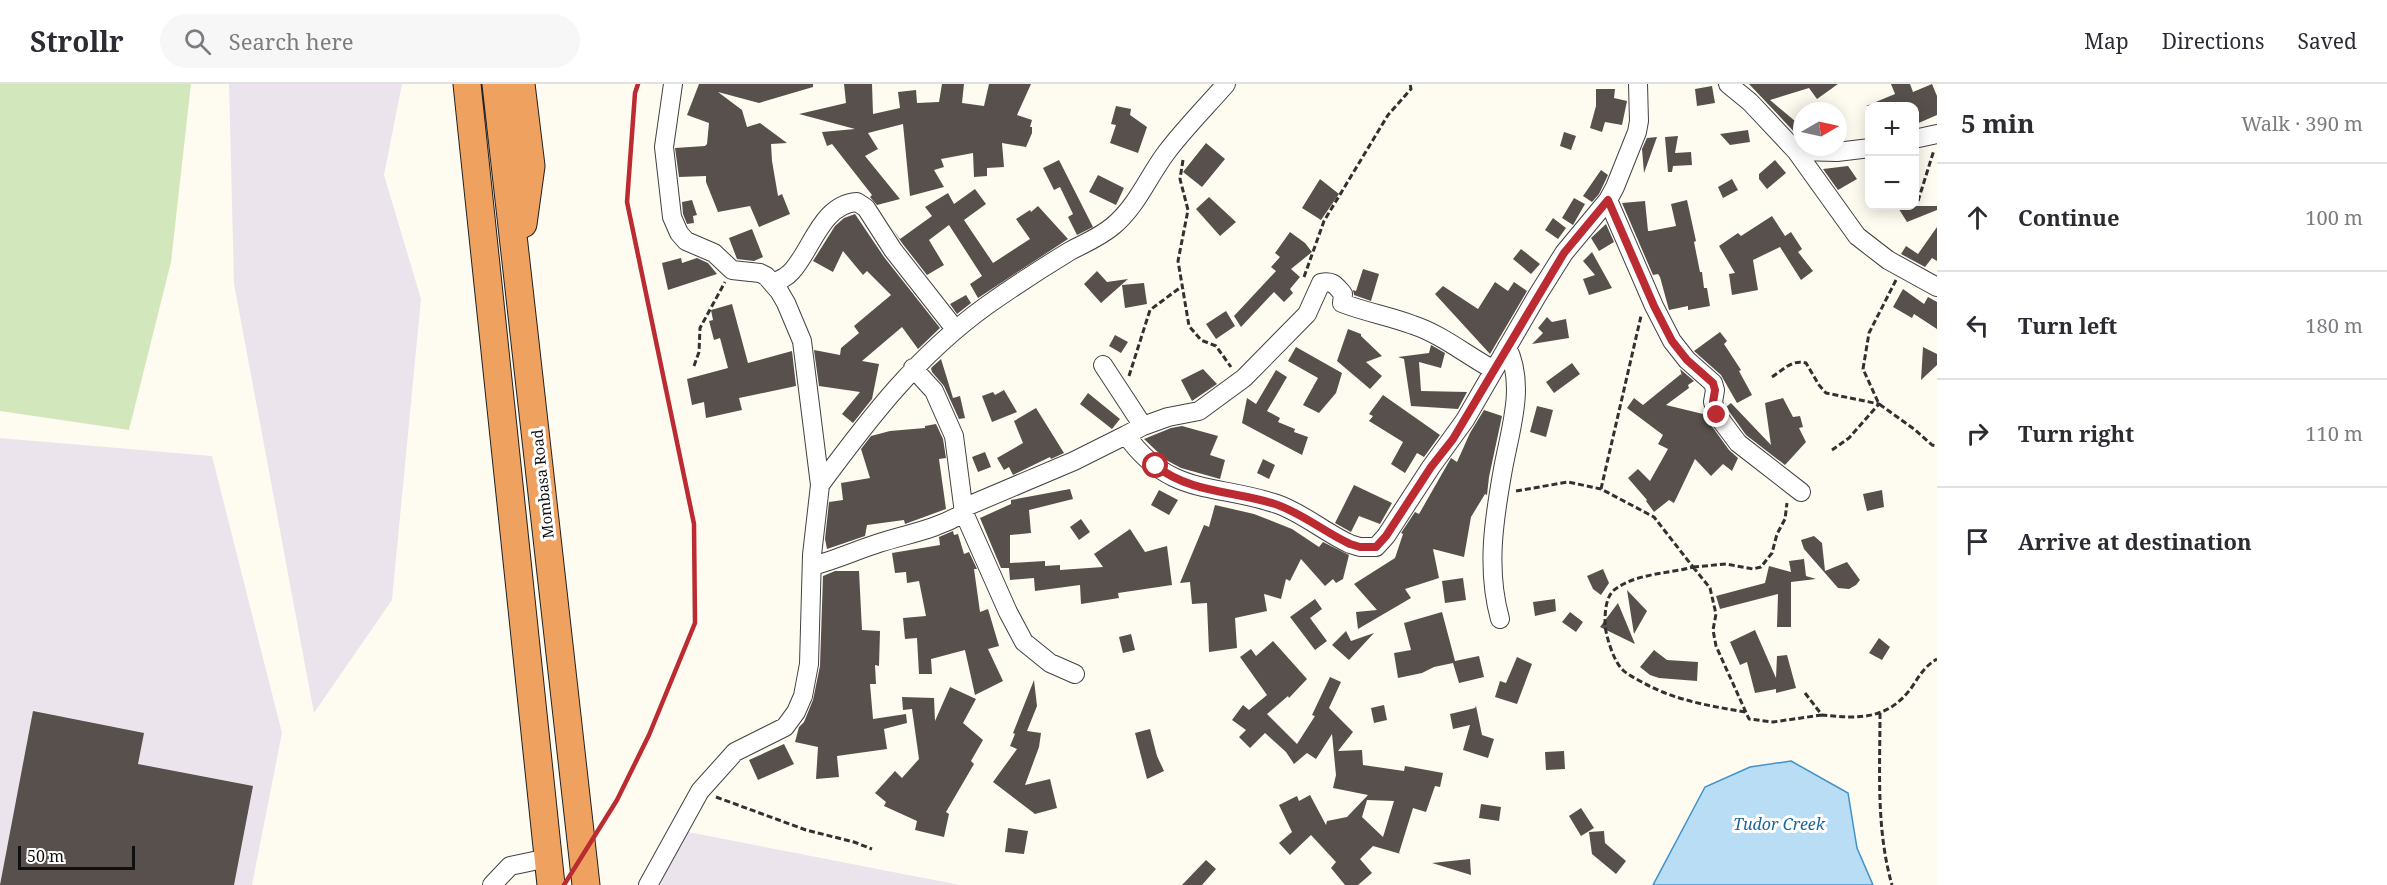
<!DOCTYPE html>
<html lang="en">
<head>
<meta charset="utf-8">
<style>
  body { margin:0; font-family:"Noto Serif",serif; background:#f7f7f7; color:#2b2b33 }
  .controls { position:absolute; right:18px; top:18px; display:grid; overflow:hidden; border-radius:12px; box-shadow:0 3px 15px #0003 }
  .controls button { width:54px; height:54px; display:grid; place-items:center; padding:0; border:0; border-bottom:2px solid #e1e1e2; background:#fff; color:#2b2b33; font:30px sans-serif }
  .compass { position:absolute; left:1793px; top:18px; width:54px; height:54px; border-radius:50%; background:#fff; box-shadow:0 3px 15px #0003; rotate:81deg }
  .scale { position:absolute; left:18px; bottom:15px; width:117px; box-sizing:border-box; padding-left:6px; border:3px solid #0f0f0f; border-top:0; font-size:16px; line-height:21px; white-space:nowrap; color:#0f0f0f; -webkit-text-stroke:4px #fff; paint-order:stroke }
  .stop { position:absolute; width:18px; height:18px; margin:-14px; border:4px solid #bb2b31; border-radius:50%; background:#fff }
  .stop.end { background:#bb2b31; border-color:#fff; box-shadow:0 2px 6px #0008 }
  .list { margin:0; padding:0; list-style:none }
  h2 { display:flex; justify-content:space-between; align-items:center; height:78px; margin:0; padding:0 24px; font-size:26px }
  h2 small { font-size:20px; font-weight:400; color:#7c7c81 }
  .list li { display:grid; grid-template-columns:39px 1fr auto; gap:18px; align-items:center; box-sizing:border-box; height:108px; padding:0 24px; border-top:2px solid #e1e1e2 }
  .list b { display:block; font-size:22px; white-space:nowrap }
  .list em { font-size:20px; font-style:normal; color:#7c7c81 }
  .icon { flex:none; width:33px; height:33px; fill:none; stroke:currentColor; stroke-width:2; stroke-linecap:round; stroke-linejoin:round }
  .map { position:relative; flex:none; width:1937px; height:801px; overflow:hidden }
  header { display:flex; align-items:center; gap:36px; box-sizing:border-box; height:84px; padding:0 30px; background:#fff; border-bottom:2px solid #e1e1e2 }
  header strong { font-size:28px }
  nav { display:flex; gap:33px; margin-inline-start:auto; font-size:21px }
  .search { width:420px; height:54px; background:#f7f7f7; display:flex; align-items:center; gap:15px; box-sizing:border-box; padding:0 21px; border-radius:33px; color:#7c7c81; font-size:22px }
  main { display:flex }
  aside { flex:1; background:#fff }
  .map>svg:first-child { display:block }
</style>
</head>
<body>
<header>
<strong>Strollr</strong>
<div class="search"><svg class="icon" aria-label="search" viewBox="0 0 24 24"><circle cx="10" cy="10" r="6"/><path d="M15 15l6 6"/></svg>Search here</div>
<nav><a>Map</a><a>Directions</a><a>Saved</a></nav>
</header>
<main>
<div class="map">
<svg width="1937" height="801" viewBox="0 0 1937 801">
  <rect width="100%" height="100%" fill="#fefcf1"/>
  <path fill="#ece4ed" d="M229,0H402L384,91L421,215L392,516L314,629L234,200Z
    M0,354L212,372L282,649L252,801H0Z
    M683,747L960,801H660Z"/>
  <path fill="#d2e8bc" d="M0,0H191L171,178L129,346L0,327Z"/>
  <path fill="#b8ddf4" stroke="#4192c9" stroke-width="1.5" d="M1791,677L1848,709L1857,764L1873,801H1653L1705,703L1750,683Z"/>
  <path fill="#57504c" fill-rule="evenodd" d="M699,0H813V3L759,19L718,8L742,26L747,43L760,39L787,59L771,60L772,77L778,112L782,110L790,130L759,143L750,122L718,128L706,98V92L679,93L675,64L705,62L707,60L709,39L687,31Z
    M844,0H872L873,30L900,24L898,8L916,6L917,19L939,18L942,0H964L962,19L984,22L989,0H1031L1017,31L1032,36L1030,43H1032V49L1026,63L1002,59L1004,83L987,84V92L974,93L973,69L941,75L944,83L934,86L944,103L910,112L903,40L868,49L878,65L865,72L900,115L877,121L870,113L872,111L832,60L827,62L822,48L855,45L799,30L846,19Z
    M1749,0H1838L1817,15L1809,4L1770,16L1802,43V56Z
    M1891,0H1910L1913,8L1932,0L1937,12V31L1914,41V22H1866L1895,10Z
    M1712,2L1715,19L1697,22L1695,5Z
    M1596,5H1615L1614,14L1627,17L1622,41L1605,38L1602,48L1590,44L1596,22Z
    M1116,22L1131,25L1130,31L1147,43L1138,69L1110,59L1116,41L1111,40Z
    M1748,46L1750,58L1730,61L1720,50Z
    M1564,48L1576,52L1571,66L1560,62Z
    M1678,52L1675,69L1691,68L1692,81L1673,82L1672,88H1668L1665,53Z
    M1657,53L1644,89L1642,65L1647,54Z
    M1206,59L1225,75L1202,103L1183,88Z
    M1059,76L1093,143L1077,151L1068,133L1073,130L1060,103L1054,106L1043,84Z
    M1775,76L1786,89L1767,105L1759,95V90Z
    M1848,82L1857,95L1838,106L1823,85Z
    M1601,86L1608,91L1599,110L1592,118L1583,112Z
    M1098,91L1124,104L1116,121L1089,108Z
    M1320,95L1339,110L1321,136L1302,124Z
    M1732,95L1738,106L1723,114L1718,103Z
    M975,105L986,120L964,136L993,179L1030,155L1016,135L1030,126L1031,128L1038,122L1068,155L978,214L970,200L982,192L949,141L929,156L944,181L927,191L902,159L892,144L900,155L932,132L925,123L948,109L954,120Z
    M1209,113L1236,138L1220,152L1196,125Z
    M1574,114L1585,120L1573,141L1562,134Z
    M692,116L697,131L693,132L694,139L687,140L683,130L682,118Z
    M1687,116L1696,157L1694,158L1700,188H1702L1704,204H1707L1710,222L1688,226V222L1669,226L1660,193L1658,190L1653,191L1622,119L1645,117L1648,147H1650L1676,142L1671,120Z
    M1897,122H1937V126L1907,138Z
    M855,130L884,173L940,244L918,265L902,243L862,277L879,280L872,315L853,339L842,330L860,308L819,302L814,266L840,271L841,264L859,249L854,242L891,211L867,187L863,191L843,167L833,188L813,177L835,142L844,134Z
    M1772,132L1785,152L1791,148L1802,165L1798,168L1813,187L1801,196L1780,163L1753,176L1758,206L1732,211L1729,190L1735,189L1719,162L1738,149L1741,152Z
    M1553,134L1566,144L1558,155L1545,146Z
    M1606,140L1614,158L1599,167L1591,154Z
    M1937,143V177L1932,174L1925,183L1901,170L1906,162L1918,170Z
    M752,145L763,173L754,177L737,175L729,154Z
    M1290,148L1305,159L1312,168L1291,185L1300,193L1290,205L1293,209L1284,218L1274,208L1241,243L1234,232L1276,187L1271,183L1280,173L1275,169Z
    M1521,165L1540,180L1531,190L1513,175Z
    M1592,168L1612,204L1589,211L1583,195L1595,191L1583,177Z
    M681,174L682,179L697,174L708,179L717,190L668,206L662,179Z
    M1363,185L1379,190L1371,217L1354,211L1353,206L1356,207Z
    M1097,187L1107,198L1128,195L1101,219L1084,200Z
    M1495,198L1508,207L1514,198L1527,207L1490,270L1435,210L1443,202L1478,225Z
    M1144,199L1147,220L1125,224L1122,201Z
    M1903,205L1924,220L1928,213L1937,218V245L1914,230L1912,234L1893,223Z
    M966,211L971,219L957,230L950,220Z
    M732,220L748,279L792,267L796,302L739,314L742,326L706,334L704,318L692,321L687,295L728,284L720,254L714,256L709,237L713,236L711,226Z
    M1226,227L1235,242L1216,255L1206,240Z
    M1547,233L1552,238L1566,235L1569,254L1532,260L1543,249L1538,244Z
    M1348,245L1361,250V252L1382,272L1366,278L1382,292L1370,305L1337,277Z
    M1720,248L1727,257L1724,260L1741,286L1739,287L1752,311L1737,319L1721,291L1694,267Z
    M1115,251L1128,258L1121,269L1109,262Z
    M1431,261L1445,269L1441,284L1419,278L1421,307L1467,308L1458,325L1411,322L1404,275L1398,273L1429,269Z
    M1296,263L1342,289L1336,309L1319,329L1303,321L1318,294L1288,277Z
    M1923,263L1937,270V281L1921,296Z
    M941,275L953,314L960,312L965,334L959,335L944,302L932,288L931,284Z
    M1572,279L1580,290L1554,309L1546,298Z
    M1203,285L1217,300L1192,317L1181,296Z
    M1680,285L1694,297L1688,301L1689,304L1666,321L1703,330L1729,366L1738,374L1732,387L1723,380L1711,392L1695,375L1674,419L1669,416L1654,428L1646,417L1647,416L1628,394L1638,385L1650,397L1668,365L1658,360L1663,351L1627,324L1634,314L1643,321L1681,290L1682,292Z
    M1276,286L1287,293L1267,327L1280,334L1278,338L1295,345L1294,348L1308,353L1302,371L1242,339L1247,314L1256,320Z
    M1004,306L1017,328L992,338L982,312L993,308L995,311Z
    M1088,309L1120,335L1112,345L1080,320Z
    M1383,311L1440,351L1424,373L1417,369L1405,389L1391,380L1403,358L1369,337L1373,332L1369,330Z
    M1783,314L1793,333L1800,332L1803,343L1799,344L1806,358L1785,381L1746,351L1726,323L1731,319L1771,361L1765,319Z
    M1537,322L1553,326L1546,353L1530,348Z
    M1036,324L1064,369L1051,375L1050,373L1013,391L1009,383L1004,386L997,374L1023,359L1014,337Z
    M1484,326L1502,332L1489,393L1487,411L1485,410L1471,433L1464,473L1433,465L1439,494L1405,505L1411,514L1358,545L1356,528L1377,526L1354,500L1395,474L1403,450L1401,449L1415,428L1419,430L1451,374L1457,378L1470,349Z
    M936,340L943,355L946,374L939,375L946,425L905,440L904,436L867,441L865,452L827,465L825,455L829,418L843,416L841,399L870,394L861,365L871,352L890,347L925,344V342Z
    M1182,342L1218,352L1210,371L1225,376L1220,395L1181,384L1166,376L1144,355L1171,344Z
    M985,368L991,383L978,388L972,373Z
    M1263,375L1275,381L1269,395L1257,389Z
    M1354,401L1392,419L1380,440L1359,432L1351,448L1335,439Z
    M1070,405L1073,415L1029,426L1031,449L1010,451V479L1045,477V482L1060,481V486L1103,483L1094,470L1130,445L1145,468L1167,462L1172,501L1118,509L1119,514L1081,520L1080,501L1035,507L1034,494L1010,496L1009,484H1001L980,434L1011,420V416Z
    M1159,406L1178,416L1169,431L1151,421Z
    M1882,406L1884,423L1867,427L1863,410Z
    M1215,421L1254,430L1292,445L1319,463L1323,458L1349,471L1343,495L1336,499L1333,495L1325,502L1301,475L1290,497L1286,495L1281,515L1264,510L1267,527L1235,534L1237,564L1209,568L1207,519L1192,520L1190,498L1180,499L1204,441L1209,443Z
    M1081,435L1090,448L1079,456L1070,443Z
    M953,447L954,451L958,450L964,470L969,468L977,485H974L980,528L988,525L999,562L988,565L1003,597L975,611L965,566L931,575L932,590H919L917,554L905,555L903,534L926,532L919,497L907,499L906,488L895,489L892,469L940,461L939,453Z
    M1814,452L1822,459L1825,487L1847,478L1860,496L1856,501L1849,505L1838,504L1804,465L1801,456Z
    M1804,475L1806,492L1816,495L1791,498V543H1777L1778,510L1720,525L1716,512L1765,499L1769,482L1791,488L1789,477Z
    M1603,485L1609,499L1601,511L1593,505L1587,492Z
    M835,487H859L862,546L880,547L879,582L875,581L876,600H870L873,635L906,630L907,639L884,645L887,665L837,672L839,693L816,695L818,663L795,658L799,643L804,638L813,616L820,582L823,492Z
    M1463,494L1466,516L1445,519L1442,497Z
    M1627,506L1647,527L1634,550Z
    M1315,515L1322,525L1310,534L1327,557L1315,566L1290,533Z
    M1555,515L1556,527L1535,532L1533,518Z
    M1618,519L1635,560L1600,543Z
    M1442,528L1455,577L1479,572L1484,593L1459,599L1453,579L1434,583L1422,589L1398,594L1394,569L1411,566L1404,539Z
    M1570,528L1583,538L1576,548L1562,538Z
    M1755,546L1776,594L1777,572L1787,571L1796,604L1776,609V605L1755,609L1747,578L1740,581L1730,558Z
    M1346,547L1351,557L1374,549L1349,576L1332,561Z
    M1131,550L1135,566L1123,569L1119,553Z
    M1879,554L1890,563L1882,576L1869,569Z
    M1273,557L1307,595L1289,614L1288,612L1267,630L1297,660L1315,632L1312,631L1330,593L1341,598L1329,624L1353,648L1338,667L1362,666L1363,681L1404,687L1405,682L1443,689L1440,703L1435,702L1426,728L1413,724L1399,769L1401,770L1373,762L1360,775L1372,789L1358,801H1345L1331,784L1336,778L1311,751L1290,771L1279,759L1292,748L1279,721L1297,712L1299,717L1310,711L1326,741L1327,737L1347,733L1368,711L1333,704L1336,691L1332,650L1316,675L1307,669L1294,680L1286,668L1265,649L1250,664L1239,653L1246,646L1232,636L1243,621L1249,626L1267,611L1240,573L1251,565L1256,572ZM1367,716L1394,717L1383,753L1362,733Z
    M1654,566L1667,576L1698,578L1697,597L1659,594L1650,591L1640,583Z
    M1517,573L1532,580L1517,620L1495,613L1500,597L1506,599Z
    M1034,596L1037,622L1027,647L1041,649L1039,663L1025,701L1050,695L1057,724L1035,730L993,698L1017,665L1010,662L1015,650L1013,649Z
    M950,603L976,615L963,639L983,656L971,677L974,680L946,728L949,730L944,753L915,746L917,737L884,722L886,718L875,709L895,687L902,694L919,675L912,625L903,626L902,613L934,614L935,637Z
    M1384,621L1387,636L1374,639L1371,624Z
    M1476,622L1482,651L1494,655L1488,674L1463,666L1470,641L1453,645L1450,630L1475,624Z
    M33,627L144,649L138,680L253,702L234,801H0Z
    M1150,645L1157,672L1164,687L1147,695L1135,649Z
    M784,660L794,680L758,696L749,676Z
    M1564,667L1565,685L1546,686L1545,668Z
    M1481,720L1501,723L1499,737L1479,734Z
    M1581,724L1594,744L1581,752L1569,732Z
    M1008,744L1028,747L1024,770L1005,768Z
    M1604,747L1605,759L1626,777L1616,790L1592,770L1589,748Z
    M1470,775L1471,791L1432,779Z
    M1206,776L1216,785L1202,801H1182Z"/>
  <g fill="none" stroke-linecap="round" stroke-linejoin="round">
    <defs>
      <path id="minor" d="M1728,0L1750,18L1796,67L1857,152L1888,176L1937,203
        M1914,55L1937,50
        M1796,67L1837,68L1870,64
        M1608,116L1654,222L1672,257L1687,276L1713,299L1715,306L1713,318L1717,331L1738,359L1801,408
        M773,199C780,196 787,193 792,187C812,165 822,120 857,118L866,124L893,166L955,245
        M1103,281L1143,342
        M913,284L934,307L954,352L964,429L1008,528L1024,558L1050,579L1075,590
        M1126,351L1143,342L1168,333L1199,327L1244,294L1307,230L1321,199C1333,196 1336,202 1343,210L1342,219C1365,228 1389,232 1413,241C1443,251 1466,271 1494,286
        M820,401C871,332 917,272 986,222C1013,203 1042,184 1070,167C1085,159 1100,153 1113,142C1137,122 1148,93 1166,69C1184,45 1206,23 1226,0
        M963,424L1074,377L1126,351C1170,413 1215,399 1277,420C1303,429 1324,448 1350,460L1360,463H1376L1386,452L1431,383L1465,336L1537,212L1564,169L1608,116L1615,103L1637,48L1639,37L1638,0
        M812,482C835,476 857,466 879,459C911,449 934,446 964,429
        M1500,535C1486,485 1494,435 1503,385C1510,346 1526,301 1507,263
        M492,801L510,782L548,774
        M648,801L700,707L735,668L785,643L796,628L803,612L809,580L812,471L820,401L802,257L786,219L779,207L766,192L760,189L732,186L714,169L686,157L679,149L672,133L664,63L673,0"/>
      <path id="highway" d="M467,0L551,801
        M496,0L586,801
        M521,0L531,82L523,140"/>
    </defs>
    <use href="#minor" stroke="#424242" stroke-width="20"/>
    <use href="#highway" stroke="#202020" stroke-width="29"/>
    <path stroke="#313131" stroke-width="3" stroke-dasharray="6 3" stroke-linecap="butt" d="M1183,76L1180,95L1188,126L1178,177L1189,242L1201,256L1216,262L1231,283
      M1918,117L1934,66
      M1304,193L1324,137L1388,31L1411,5L1410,0
      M1896,196L1869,249L1863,285L1879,320L1914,345L1932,361L1937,362
      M694,282L699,268L700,244L725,198
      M1129,292L1150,226L1181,203
      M1772,293C1783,286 1792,275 1806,279L1819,301L1826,309L1879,320L1849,354L1832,366
      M1601,405L1641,232
      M1516,407L1568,398L1601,405L1654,433L1693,483C1668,490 1636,489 1614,506C1605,514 1605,530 1605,541C1606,552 1613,575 1621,584C1626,590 1633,593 1640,597C1673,616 1709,622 1746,628
      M1693,483L1710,504L1716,530L1713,546L1716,562L1749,635L1773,638L1822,631
      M1693,483L1726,480L1753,485L1761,483L1772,469L1777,450L1785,435L1787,419
      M1805,609L1822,631C1859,635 1888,636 1912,603C1919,592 1925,582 1937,575
      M1880,629C1880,687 1876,745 1892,801
      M716,713L806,746L854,758L872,765"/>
    <use href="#minor" stroke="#fff" stroke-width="18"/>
    <use href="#highway" stroke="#efa25f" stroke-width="27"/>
    <path stroke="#bb2b31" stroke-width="4.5" d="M564,801L617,716L649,651L695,539L694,440L627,118L635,9L638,0"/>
  </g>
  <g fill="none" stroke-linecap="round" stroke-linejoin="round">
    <path stroke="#bb2b31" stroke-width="8" d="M1156,382C1190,409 1235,407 1275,420C1302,429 1324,448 1350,460L1360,463H1376L1386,452L1431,383L1453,355L1564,169L1608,116L1654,222L1672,257L1687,276L1713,299L1715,306L1713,318L1717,331"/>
  </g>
  <g text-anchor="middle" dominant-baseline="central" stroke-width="6" stroke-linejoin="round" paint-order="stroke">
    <g font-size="15" fill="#0f0f0f" stroke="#fff">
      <text transform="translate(542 400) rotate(-96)">Mombasa Road</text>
    </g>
    <g font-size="16" font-style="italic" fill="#1c649d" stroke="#fff">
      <text x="1779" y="740">Tudor Creek</text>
    </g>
  </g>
</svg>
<div class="controls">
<button>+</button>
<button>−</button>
</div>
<svg class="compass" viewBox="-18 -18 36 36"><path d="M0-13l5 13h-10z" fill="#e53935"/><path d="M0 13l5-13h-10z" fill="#7c7c81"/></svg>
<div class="scale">50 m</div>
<div class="stop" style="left:1156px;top:382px"></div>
<div class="stop end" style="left:1717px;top:331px"></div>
</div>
<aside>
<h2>5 min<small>Walk · 390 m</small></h2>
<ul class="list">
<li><svg class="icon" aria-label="ahead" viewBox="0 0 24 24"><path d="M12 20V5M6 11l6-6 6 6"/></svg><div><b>Continue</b></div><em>100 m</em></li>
<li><svg class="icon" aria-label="left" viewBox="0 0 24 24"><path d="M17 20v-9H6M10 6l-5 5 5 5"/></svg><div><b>Turn left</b></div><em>180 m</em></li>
<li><svg class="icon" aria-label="right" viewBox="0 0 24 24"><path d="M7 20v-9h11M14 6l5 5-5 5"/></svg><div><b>Turn right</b></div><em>110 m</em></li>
<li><svg class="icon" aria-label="arrive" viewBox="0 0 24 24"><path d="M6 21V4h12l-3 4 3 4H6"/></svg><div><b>Arrive at destination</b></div></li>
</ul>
</aside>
</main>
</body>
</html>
